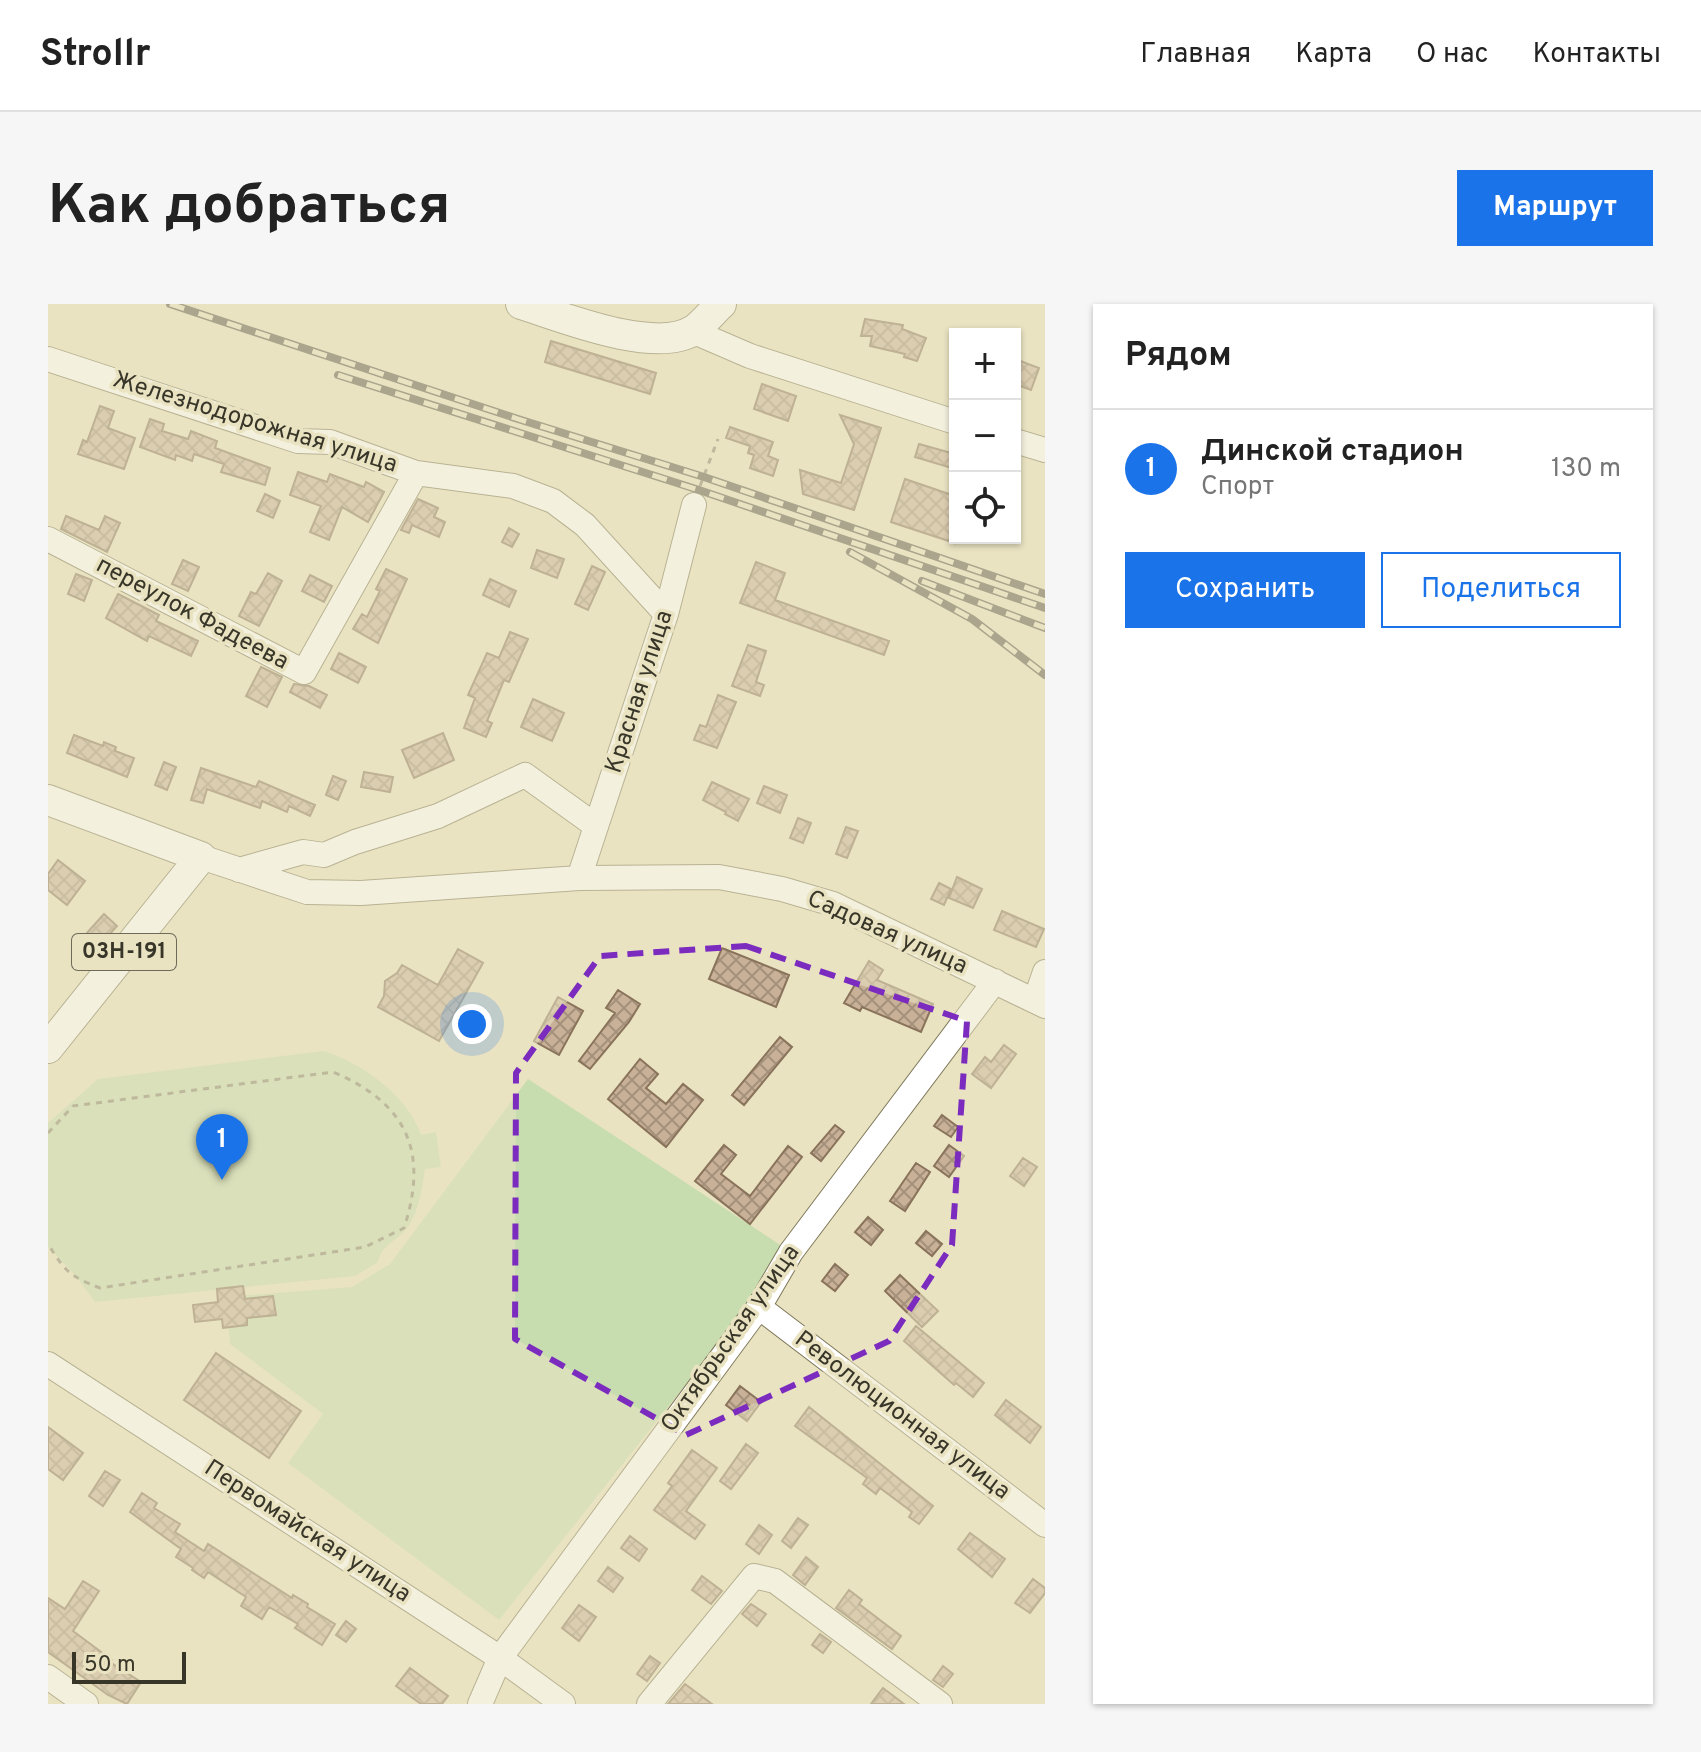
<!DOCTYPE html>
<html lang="ru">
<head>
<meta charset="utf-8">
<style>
  body { margin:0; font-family:Overpass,sans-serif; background:#f6f6f6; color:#222 }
  .controls { position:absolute; right:24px; top:24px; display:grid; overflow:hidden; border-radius:0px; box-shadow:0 2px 6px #0004 }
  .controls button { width:72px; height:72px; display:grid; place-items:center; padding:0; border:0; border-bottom:2px solid #e0e0e0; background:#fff; color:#222; font:40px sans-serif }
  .scale { position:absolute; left:24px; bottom:20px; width:114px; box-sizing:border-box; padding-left:8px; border:4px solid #383629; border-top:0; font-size:22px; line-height:28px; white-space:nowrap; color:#383629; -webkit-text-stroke:6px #eae3c2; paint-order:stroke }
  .you { position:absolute; left:424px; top:720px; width:28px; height:28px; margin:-20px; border:6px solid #fff; border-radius:50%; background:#1a73e8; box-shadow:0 0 0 12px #1a73e833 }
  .badge { display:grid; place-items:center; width:52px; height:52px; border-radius:50%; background:#1a73e8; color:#fff; font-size:26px; font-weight:700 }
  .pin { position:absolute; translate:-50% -66px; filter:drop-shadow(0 2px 4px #0008) }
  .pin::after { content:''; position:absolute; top:42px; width:28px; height:24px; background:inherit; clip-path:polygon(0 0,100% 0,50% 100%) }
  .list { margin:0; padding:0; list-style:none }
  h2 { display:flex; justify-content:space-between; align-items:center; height:104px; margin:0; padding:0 32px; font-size:34px }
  h2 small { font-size:26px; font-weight:400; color:#767676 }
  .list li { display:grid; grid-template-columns:52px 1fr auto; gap:24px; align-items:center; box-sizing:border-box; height:120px; padding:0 32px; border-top:2px solid #e0e0e0 }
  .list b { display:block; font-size:30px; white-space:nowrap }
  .list p { margin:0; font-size:26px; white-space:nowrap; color:#767676 }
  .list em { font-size:26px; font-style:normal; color:#767676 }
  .actions { display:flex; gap:16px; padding:24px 32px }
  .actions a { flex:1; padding:18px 0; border:2px solid #1a73e8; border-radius:0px; text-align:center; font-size:28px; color:#1a73e8 }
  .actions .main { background:#1a73e8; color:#fff }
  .icon { flex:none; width:44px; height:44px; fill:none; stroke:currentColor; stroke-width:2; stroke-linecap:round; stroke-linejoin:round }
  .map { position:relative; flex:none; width:997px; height:1400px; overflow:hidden; border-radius:0px }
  header { display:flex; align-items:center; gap:48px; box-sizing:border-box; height:112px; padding:0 40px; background:#fff; border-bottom:2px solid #e0e0e0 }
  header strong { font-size:38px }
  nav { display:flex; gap:44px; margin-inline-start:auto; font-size:28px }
  .intro { display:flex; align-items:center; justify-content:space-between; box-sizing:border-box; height:192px; padding:0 48px }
  h1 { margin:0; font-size:56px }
  .button { padding:20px 36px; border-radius:0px; background:#1a73e8; color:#fff; font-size:28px; font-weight:700 }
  main { display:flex; gap:48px; padding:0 48px }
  aside { flex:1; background:#fff; border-radius:0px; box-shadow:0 2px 6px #0004 }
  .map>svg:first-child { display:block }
</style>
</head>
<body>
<header>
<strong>Strollr</strong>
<nav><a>Главная</a><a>Карта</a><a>О нас</a><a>Контакты</a></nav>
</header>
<div class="intro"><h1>Как добраться</h1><a class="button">Маршрут</a></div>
<main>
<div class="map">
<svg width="997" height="1400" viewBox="0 0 997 1400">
  <defs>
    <pattern id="building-cross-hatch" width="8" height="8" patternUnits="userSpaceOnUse" patternTransform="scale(2)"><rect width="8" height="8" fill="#c9b198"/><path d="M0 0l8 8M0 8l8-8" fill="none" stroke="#a4917c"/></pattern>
  </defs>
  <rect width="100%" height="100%" fill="#eae3c2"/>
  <path fill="#c7dcaf" d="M275,747C312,757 361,793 373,831L388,828L393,863L377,865C374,885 371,909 358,925C347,939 335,939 330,958L307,972L47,998L27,971L0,943V819L50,775Z
    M480,775L743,948L451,1316L240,1159L275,1110L182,1040L178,993L304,983L342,960Z"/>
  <path fill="url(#building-cross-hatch)" stroke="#89735b" stroke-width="2" d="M817,15L855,21L854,25L878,34L869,57L856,53L857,50L822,42L824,32H813Z
    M503,37L608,69L602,90L497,58Z
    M967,55L991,64L983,86L967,80Z
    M714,80L748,92L740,117L706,105Z
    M52,102L66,107L60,124L87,134L76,165L30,150L35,136L39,138Z
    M792,111L833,124L806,206L755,190L752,166L793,179L806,140Z
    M102,115L116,120L114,127L140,135L143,127L169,137L167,144L222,164L217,181L173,168L176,160L146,150L144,157L128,151L127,156L92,143Z
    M682,123L725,138L720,152L730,156L725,172L702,164L706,151L700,149L702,142L678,134Z
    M871,140L907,150V165L867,153Z
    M250,168L279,178L282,170L316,183L318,178L336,188L320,218L294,203L281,236L262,228L273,202L242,191Z
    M857,175L907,192V239L843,218Z
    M217,190L232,197L225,214L209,207Z
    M370,195L390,204L386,213L397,218L391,233L364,221L361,229L353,226Z
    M18,212L51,226L57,212L72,219L59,248L13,225Z
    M461,224L471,230L464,243L454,238Z
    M489,246L516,255L509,274L483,264Z
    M135,256L151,263L140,287L124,280Z
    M708,258L737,269L727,296L841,337L836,351L692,299Z
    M544,262L557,268L540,306L527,300Z
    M338,265L359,275L330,339L305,325L314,310L319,313L332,287L328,285Z
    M220,269L234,277L211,322L191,312L203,288L208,290Z
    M28,270L44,276L36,297L20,290Z
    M262,271L284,282L276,298L254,287Z
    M442,275L468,287L461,303L435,291Z
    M70,290L111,311L108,317L150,337L143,352L101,332L99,337L58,314Z
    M462,328L480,335L461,378L456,376L439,417L444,419L438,433L416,424L427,394L420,391L439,349L451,354Z
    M700,341L718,347L708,378L716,381L712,392L684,382Z
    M291,349L318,363L310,379L283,365Z
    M213,363L234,373L219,403L198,392Z
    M246,380L261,382L279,391L272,404L242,388Z
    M670,391L688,398L669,444L646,436L652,421L658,423Z
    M485,395L516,409L504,437L473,423Z
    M395,429L406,456L366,474L354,446Z
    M26,431L55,442L56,438L68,443L67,447L86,454L79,473L19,449Z
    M116,458L128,463L119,486L107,481Z
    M153,464L208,483L211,477L267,501L262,512L241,502L239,508L214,497L212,504L159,485L155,499L143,496Z
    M316,468L345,473L342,488L313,483Z
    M285,472L298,477L290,496L278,491Z
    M664,478L701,495L690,517L677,510L678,508L655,496Z
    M716,482L739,491L732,509L709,499Z
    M750,514L763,519L755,539L742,534Z
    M798,523L810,527L799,554L788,550Z
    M10,556L37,577L19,601L0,586V570Z
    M909,573L934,585L925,604L901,594Z
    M891,579L903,585L896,601L883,595Z
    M954,607L996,625L988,643L946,626Z
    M56,610L69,622L51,642L38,630Z
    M674,644L741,671L728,703L661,675Z
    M410,645L435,659L391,737L330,703L336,692L337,677L349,669L354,661L390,681Z
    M821,657L835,666L829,676L885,700L873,728L814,703L812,707L796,699Z
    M570,686L592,700L581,718L542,765L531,757L567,709L558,704Z
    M510,693L535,707L511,751L486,737Z
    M732,733L744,743L696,801L684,791Z
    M956,741L968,750L943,784L924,770L937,753L943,758Z
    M592,755L610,770L598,784L618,800L635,780L655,796L618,843L560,795Z
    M894,811L910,823L903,833L886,822Z
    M787,821L796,828L773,857L763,849Z
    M676,841L688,851L673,870L702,892L740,842L754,853L702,920L647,877Z
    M901,841L916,852L901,873L886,862Z
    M975,854L989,863L976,882L962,872Z
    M868,859L882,868L857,907L842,897Z
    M820,913L835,926L823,941L807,928Z
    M878,927L894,940L884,952L868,939Z
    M787,960L800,971L787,987L774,977Z
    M852,971L890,1007L874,1023L837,987Z
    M195,982L197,995L225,992L228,1011L199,1014V1021L175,1024L174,1015L147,1018L145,1001L170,998L169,985Z
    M868,1022L936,1079L925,1093L908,1079L906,1081L856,1037Z
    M168,1049L253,1107L221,1154L136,1096Z
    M692,1082L713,1098L699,1117L678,1101Z
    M958,1096L993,1123L982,1139L947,1111Z
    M761,1103L885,1202L871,1220L861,1213L864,1208L832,1184L828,1190L815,1180L819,1174L747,1122Z
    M0,1123L35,1149L15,1176L0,1165Z
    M698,1140L710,1149L683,1185L672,1177Z
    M644,1146L669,1164L638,1207L657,1221L647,1235L606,1206L624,1182L620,1179Z
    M57,1167L72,1176L55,1202L41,1192Z
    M94,1189L109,1199L106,1204L132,1220L127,1228L156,1247L160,1240L244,1294L245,1291L260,1300L259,1303L287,1320L274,1341L247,1324L250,1320L221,1303L214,1315L193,1302L198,1293L160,1268L156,1274L144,1266L145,1264L128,1253L133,1245L82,1208Z
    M750,1214L760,1221L743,1244L734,1237Z
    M711,1221L724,1231L711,1250L698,1240Z
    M922,1229L957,1255L944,1273L910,1245Z
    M582,1232L599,1245L591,1257L573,1244Z
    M758,1253L770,1263L757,1281L745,1271Z
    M560,1263L575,1274L565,1288L550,1277Z
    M654,1272L674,1287L663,1300L644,1286Z
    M985,1275L997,1284V1289L982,1309L967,1299Z
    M35,1277L51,1287L25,1327L64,1356L62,1358L93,1378L79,1400L60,1391L0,1348V1294L17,1305Z
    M801,1286L814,1296L811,1300L853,1332L844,1345L788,1304Z
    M703,1300L718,1310L709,1322L694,1310Z
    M531,1301L548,1313L531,1337L514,1324Z
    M298,1317L308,1325L298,1338L288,1331Z
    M772,1330L783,1338L775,1349L764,1341Z
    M602,1352L612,1359L599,1377L589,1370Z
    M895,1362L905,1370L895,1383L885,1376Z
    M362,1364L400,1392L394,1400H373L348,1382Z
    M637,1380L664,1400H620Z
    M835,1384L856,1400H823Z"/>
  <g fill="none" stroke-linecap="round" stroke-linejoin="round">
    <defs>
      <path id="minor" d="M644,27L702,52L907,118
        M0,55L250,137L282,138L368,169L465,182L505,197L537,221L618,310
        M967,137L997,146
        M0,235L256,368L368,169
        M153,553L259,588L313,589L531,574L671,573L734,585L785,600L997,702
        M191,566L255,548L276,551L307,538L390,512L477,471L548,522
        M531,574L618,310L646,201
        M987,697L997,668
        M711,1003L997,1221
        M0,1060L452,1354L515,1400
        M0,1373L38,1400
        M432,1400L452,1354L711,1003L743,948L947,677
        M601,1400L706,1272L727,1277L892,1400"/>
      <path id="major" d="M473,0C514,13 607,51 646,26C656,19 664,8 673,0
        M0,496L153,553L0,744"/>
    </defs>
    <use href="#minor" stroke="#7e785a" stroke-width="26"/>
    <use href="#major" stroke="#7e785a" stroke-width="32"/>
    <path stroke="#89856f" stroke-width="3" stroke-dasharray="6 6" stroke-linecap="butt" d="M652,182L670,135
      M0,829L25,802L285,768C359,799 381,848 356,924L317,943L52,984C21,972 17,967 0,940"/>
    <use href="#minor" stroke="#fff" stroke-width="24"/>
    <use href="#major" stroke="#fff" stroke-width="30"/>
    <defs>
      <path id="rail" d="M122,0L470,115L656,173L997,290
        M290,71L651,186L997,304
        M802,248L924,315L997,371
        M874,277L997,324"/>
    </defs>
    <use href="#rail" stroke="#5d5a49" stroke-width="8"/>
    <use href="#rail" stroke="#eae3c2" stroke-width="5" stroke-dasharray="15" stroke-linecap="butt"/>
  </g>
  <path d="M0 0H997V1400H0ZM698,642L919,717L904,941L841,1037L638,1131L467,1035L468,769L552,652Z" fill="#eae3c2" fill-opacity=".55" fill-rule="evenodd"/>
  <path fill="none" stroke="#7b2cbf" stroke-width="6" stroke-dasharray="16 10" stroke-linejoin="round" d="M698,642L919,717L904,941L841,1037L638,1131L467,1035L468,769L552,652Z"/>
  <g text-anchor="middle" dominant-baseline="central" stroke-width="7" stroke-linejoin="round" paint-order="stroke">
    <rect fill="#eae3c2" stroke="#6d6a57" stroke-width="2" x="24" y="630" width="104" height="36" rx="6"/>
    <g font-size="22" font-weight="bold" fill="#383629">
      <text x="76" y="648">03Н-191</text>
    </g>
    <g font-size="24" fill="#383629" stroke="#eae3c2">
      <text transform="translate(207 119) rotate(17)">Железнодорожная улица</text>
      <text transform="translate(144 310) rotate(28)">переулок Фадеева</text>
      <text transform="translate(592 388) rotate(-72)">Красная улица</text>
      <text transform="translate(839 629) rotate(24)">Садовая улица</text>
      <text transform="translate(683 1035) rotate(-55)">Октябрьская улица</text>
      <text transform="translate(854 1112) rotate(37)">Революционная улица</text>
      <text transform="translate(259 1228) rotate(33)">Первомайская улица</text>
    </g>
  </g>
</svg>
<div class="controls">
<button>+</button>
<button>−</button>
<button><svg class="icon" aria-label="locate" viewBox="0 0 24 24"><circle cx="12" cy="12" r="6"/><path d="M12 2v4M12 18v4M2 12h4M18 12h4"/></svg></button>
</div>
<div class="scale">50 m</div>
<div class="you"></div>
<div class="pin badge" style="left:174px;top:876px">1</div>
</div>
<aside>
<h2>Рядом<small></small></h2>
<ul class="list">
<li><span class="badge">1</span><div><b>Динской стадион</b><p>Спорт</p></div><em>130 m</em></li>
</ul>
<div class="actions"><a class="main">Сохранить</a><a>Поделиться</a></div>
</aside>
</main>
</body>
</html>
